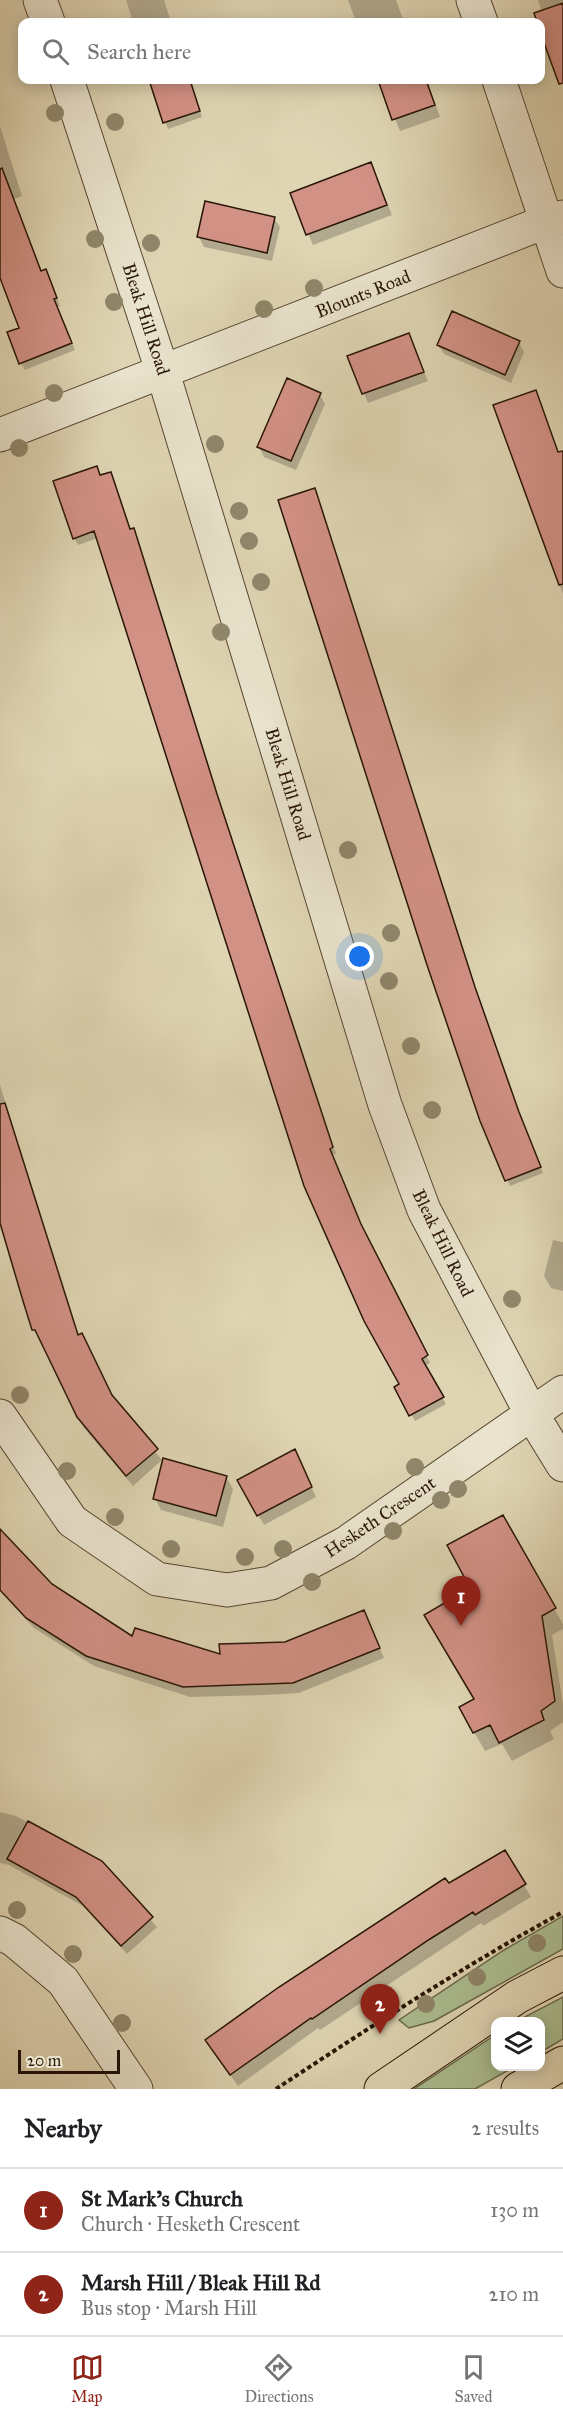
<!DOCTYPE html>
<html lang="en">
<head>
<meta charset="utf-8">
<style>
  body { margin:0; font-family:"IM FELL Great Primer",serif; background:#f6f6f6; color:#202124 }
  .controls { position:absolute; right:18px; bottom:18px; display:grid; overflow:hidden; border-radius:12px; box-shadow:0 3px 15px #0003 }
  .controls button { width:54px; height:54px; display:grid; place-items:center; padding:0; border:0; border-bottom:2px solid #e0e0e0; background:#fff; color:#202124; font:30px sans-serif }
  .scale { position:absolute; left:18px; bottom:15px; width:102px; box-sizing:border-box; padding-left:6px; border:3px solid #291606; border-top:0; font-size:16px; line-height:21px; white-space:nowrap; color:#291606; -webkit-text-stroke:4px #eae4ce; paint-order:stroke }
  .you { position:absolute; left:360px; top:957px; width:21px; height:21px; margin:-15px; border:4px solid #fff; border-radius:50%; background:#1a73e8; box-shadow:0 0 0 9px #1a73e833 }
  .badge { display:grid; place-items:center; width:39px; height:39px; border-radius:50%; background:#8f2418; color:#fff; font-size:20px; font-weight:700 }
  .pin { position:absolute; translate:-50% -50px; filter:drop-shadow(0 2px 3px #0008) }
  .pin::after { content:''; position:absolute; top:32px; width:21px; height:18px; background:inherit; clip-path:polygon(0 0,100% 0,50% 100%) }
  .list { margin:0; padding:0; list-style:none }
  h2 { display:flex; justify-content:space-between; align-items:center; height:78px; margin:0; padding:0 24px; font-size:26px }
  h2 small { font-size:20px; font-weight:400; color:#757577 }
  .list li { display:grid; grid-template-columns:39px 1fr auto; gap:18px; align-items:center; box-sizing:border-box; height:84px; padding:0 24px; border-top:2px solid #e0e0e0 }
  .list b { display:block; font-size:22px; white-space:nowrap }
  .list p { margin:0; font-size:20px; white-space:nowrap; color:#757577 }
  .list em { font-size:20px; font-style:normal; color:#757577 }
  .icon { flex:none; width:33px; height:33px; fill:none; stroke:currentColor; stroke-width:2; stroke-linecap:round; stroke-linejoin:round }
  .map { position:relative; flex:none; width:563px; height:2089px; overflow:hidden }
  .search { position:absolute; background:#fff; box-shadow:0 3px 15px #0003; left:18px; right:18px; top:18px; height:66px; display:flex; align-items:center; gap:15px; box-sizing:border-box; padding:0 21px; border-radius:12px; color:#757577; font-size:22px }
  .sheet { height:246px; background:#fff }
  nav { display:flex; justify-content:space-around; align-items:center; box-sizing:border-box; height:84px; border-top:2px solid #e0e0e0; background:#fff; font-size:16px; color:#757577 }
  nav a { display:grid; justify-items:center; gap:3px }
  nav .on { color:#8f2418 }
  .map>svg:first-child { display:block }
</style>
</head>
<body>
<div class="map">
<svg width="563" height="2089" viewBox="0 0 563 2089">
  <rect width="100%" height="100%" fill="#dfd5b3"/>
  <filter id="stains"><feTurbulence type="fractalNoise" baseFrequency=".00333" numOctaves="4"/><feColorMatrix values="0 0 0 0 .2 0 0 0 0 .09 0 0 0 0 .02 0 0 0 .5 -.17"/></filter>
  <radialGradient id="worn" r=".72"><stop offset=".6" stop-color="#630" stop-opacity="0"/><stop offset="1" stop-color="#630" stop-opacity=".3"/></radialGradient>
  <path fill="#acbe91" stroke="#6a6a4c" stroke-width="1.5" d="M563,1916V1949L434,2021L409,2028L399,2020L504,1950Z
    M563,1997V2039L541,2052L540,2022L517,2021Z
    M495,2035L496,2066L514,2067L475,2089H414Z"/>
  <path fill="#0003" d="M126,0H164L171,22H133Z
    M348,0H396L404,22H356Z
    M538,0H563V79L536,14L542,12Z
    M151,80H190L202,117L168,129Z
    M379,80H427L440,117L400,131Z
    M0,126L22,196L14,199L42,272L45,271L50,278L60,306L57,307L75,350L25,370L21,363V329L0,275Z
    M371,164L392,215L313,245L292,194Z
    M274,218L280,227L272,261L204,247L199,237Z
    M408,335L428,381L368,403L349,357Z
    M519,343L524,352L511,383L444,354L438,345Z
    M535,392L563,463V594L495,406Z
    M320,395L325,404L296,470L264,457L259,447Z
    M96,468L101,477L110,474L131,531L133,530L137,536L220,802L336,1154L332,1155L364,1232L430,1363L425,1366L446,1404L415,1421L396,1388L401,1385L98,538L78,545L74,538Z
    M315,490L477,994L521,1120L543,1173L510,1186L455,1045Z
    M0,1085L79,1336L113,1399L162,1460L133,1486L84,1428L34,1330L0,1217Z
    M553,1240L563,1242V1291L551,1288L544,1276Z
    M295,1451L316,1497L264,1525L239,1481Z
    M226,1477L233,1489L223,1527L161,1510L155,1498Z
    M502,1517L563,1624V1629L552,1635L563,1705V1722L550,1731L554,1739L512,1761L502,1744L485,1751L474,1732L472,1589Z
    M0,1531L51,1585L133,1638L221,1656L285,1644L369,1622L384,1658L299,1693L263,1695L190,1697L94,1666L34,1628L0,1591Z
    M0,1812L16,1816L101,1862L157,1927L127,1954L83,1906L9,1865L0,1863Z
    M505,1852L531,1897L483,1926L481,1923L320,2030L318,2028L238,2086L214,2052Z"/>
  <path fill="#d29185" stroke="#291606" stroke-width="1.5" d="M563,3V83L559,84L540,32V22H537L534,13Z
    M149,80H190L200,111L163,123Z
    M378,80H426L435,105L392,120Z
    M371,162L387,205L306,235L290,193Z
    M2,168L41,271L46,269L57,298L54,299L72,343L19,364L7,332L19,328L0,278V169Z
    M205,201L275,217L267,253L197,237Z
    M452,311L520,341L505,375L437,345Z
    M409,333L424,372L362,394L347,356Z
    M287,378L321,393L291,461L257,447Z
    M536,390L558,452L563,451V584L559,585L493,405Z
    M97,466L100,475L111,472L130,529L134,528L217,794L333,1147L330,1149L361,1224L428,1355L422,1359L444,1397L409,1416L394,1387L399,1384L364,1321L304,1186L94,531L73,539L53,481Z
    M315,488L475,987L519,1112L541,1167L505,1181L480,1121L427,965L278,500Z
    M5,1103L78,1335L82,1333L112,1395L158,1449L126,1476L77,1417L35,1330H32L23,1301L0,1223V1104Z
    M295,1449L312,1487L257,1516L237,1480Z
    M163,1458L227,1476L216,1516L153,1499Z
    M503,1515L556,1608L542,1616L555,1701L541,1711L544,1720L499,1743L490,1725L473,1733L459,1707L474,1699L424,1615L470,1588L447,1545Z
    M0,1529L52,1584L132,1636L135,1628L220,1654L219,1644L285,1642L364,1610L380,1648L293,1683L183,1687L86,1656L26,1618L0,1590Z
    M28,1821L102,1861L153,1917L121,1946L76,1897L7,1859Z
    M505,1850L526,1884L475,1915L473,1912L430,1939L312,2019L311,2018L230,2075L205,2040L279,1987L445,1878L449,1883Z"/>
  <g fill="none" stroke-linecap="round" stroke-linejoin="round">
    <defs>
      <path id="minor" d="M40,0L48,22
        M473,0L481,22
        M67,80L163,373L385,1105L424,1210L531,1413L563,1465
        M499,80L563,271
        M0,435L545,222L563,217
        M0,1416L72,1521L157,1579L227,1590L271,1583L346,1543L563,1392
        M0,1933L14,1940L63,1981L136,2089"/>
      <path id="major" d="M381,2089L517,1997L563,1973
        M518,2089L563,2063"/>
    </defs>
    <use href="#minor" stroke="#564631" stroke-width="35"/>
    <use href="#major" stroke="#291606" stroke-width="35"/>
    <path stroke="#291606" stroke-width="4" stroke-dasharray="4.5 3" stroke-linecap="butt" d="M276,2089C370,2027 464,1966 563,1912"/>
    <use href="#minor" stroke="#eae4ce" stroke-width="33"/>
    <use href="#major" stroke="#dfd5b3" stroke-width="33"/>
  </g>
  <g fill="#90876b">
    <circle cx="55" cy="113" r="9"/>
    <circle cx="115" cy="122" r="9"/>
    <circle cx="95" cy="239" r="9"/>
    <circle cx="151" cy="243" r="9"/>
    <circle cx="314" cy="288" r="9"/>
    <circle cx="114" cy="302" r="9"/>
    <circle cx="264" cy="309" r="9"/>
    <circle cx="54" cy="393" r="9"/>
    <circle cx="215" cy="444" r="9"/>
    <circle cx="19" cy="448" r="9"/>
    <circle cx="239" cy="511" r="9"/>
    <circle cx="249" cy="541" r="9"/>
    <circle cx="261" cy="582" r="9"/>
    <circle cx="221" cy="632" r="9"/>
    <circle cx="348" cy="850" r="9"/>
    <circle cx="391" cy="933" r="9"/>
    <circle cx="389" cy="981" r="9"/>
    <circle cx="411" cy="1046" r="9"/>
    <circle cx="432" cy="1110" r="9"/>
    <circle cx="512" cy="1299" r="9"/>
    <circle cx="20" cy="1395" r="9"/>
    <circle cx="415" cy="1467" r="9"/>
    <circle cx="67" cy="1471" r="9"/>
    <circle cx="458" cy="1489" r="9"/>
    <circle cx="441" cy="1500" r="9"/>
    <circle cx="115" cy="1517" r="9"/>
    <circle cx="393" cy="1531" r="9"/>
    <circle cx="171" cy="1549" r="9"/>
    <circle cx="283" cy="1549" r="9"/>
    <circle cx="245" cy="1557" r="9"/>
    <circle cx="312" cy="1582" r="9"/>
    <circle cx="17" cy="1910" r="9"/>
    <circle cx="537" cy="1943" r="9"/>
    <circle cx="73" cy="1954" r="9"/>
    <circle cx="477" cy="1977" r="9"/>
    <circle cx="426" cy="2004" r="9"/>
    <circle cx="122" cy="2023" r="9"/>
  </g>
  <g text-anchor="middle" dominant-baseline="central" stroke-width="5" stroke-linejoin="round" paint-order="stroke">
    <g font-size="18" fill="#291606" stroke="#eae4ce">
      <text transform="translate(363 294) rotate(-22)">Blounts Road</text>
      <text transform="translate(146 319) rotate(72)">Bleak Hill Road</text>
      <text transform="translate(288 784) rotate(73)">Bleak Hill Road</text>
      <text transform="translate(443 1243) rotate(64)">Bleak Hill Road</text>
      <text transform="translate(380 1517) rotate(-34)">Hesketh Crescent</text>
    </g>
  </g>
  <rect width="100%" height="100%" filter="url(#stains)"/>
  <rect width="100%" height="100%" fill="url(#worn)"/>
</svg>
<div class="controls">
<button><svg class="icon" aria-label="layers" viewBox="0 0 24 24"><path d="M12 4l9 5-9 5-9-5zM3 14l9 5 9-5"/></svg></button>
</div>
<div class="scale">20 m</div>
<div class="you"></div>
<div class="pin badge" style="left:461px;top:1626px">1</div>
<div class="pin badge" style="left:380px;top:2034px">2</div>
<div class="search"><svg class="icon" aria-label="search" viewBox="0 0 24 24"><circle cx="10" cy="10" r="6"/><path d="M15 15l6 6"/></svg>Search here</div>
</div>
<section class="sheet">
<h2>Nearby<small>2 results</small></h2>
<ul class="list">
<li><span class="badge">1</span><div><b>St Mark's Church</b><p>Church · Hesketh Crescent</p></div><em>130 m</em></li>
<li><span class="badge">2</span><div><b>Marsh Hill / Bleak Hill Rd</b><p>Bus stop · Marsh Hill</p></div><em>210 m</em></li>
</ul>
</section>
<nav>
<a class="on"><svg class="icon" aria-label="map" viewBox="0 0 24 24"><path d="M3 6l6-2 6 2 6-2v14l-6 2-6-2-6 2zM9 4v14M15 6v14"/></svg>Map</a>
<a><svg class="icon" aria-label="directions" viewBox="0 0 24 24"><path d="M12 3l9 9-9 9-9-9zM9 14v-3h6M13 9l2 2-2 2"/></svg>Directions</a>
<a><svg class="icon" aria-label="saved" viewBox="0 0 24 24"><path d="M7 4h10v16l-5-4-5 4z"/></svg>Saved</a>
</nav>
</body>
</html>
